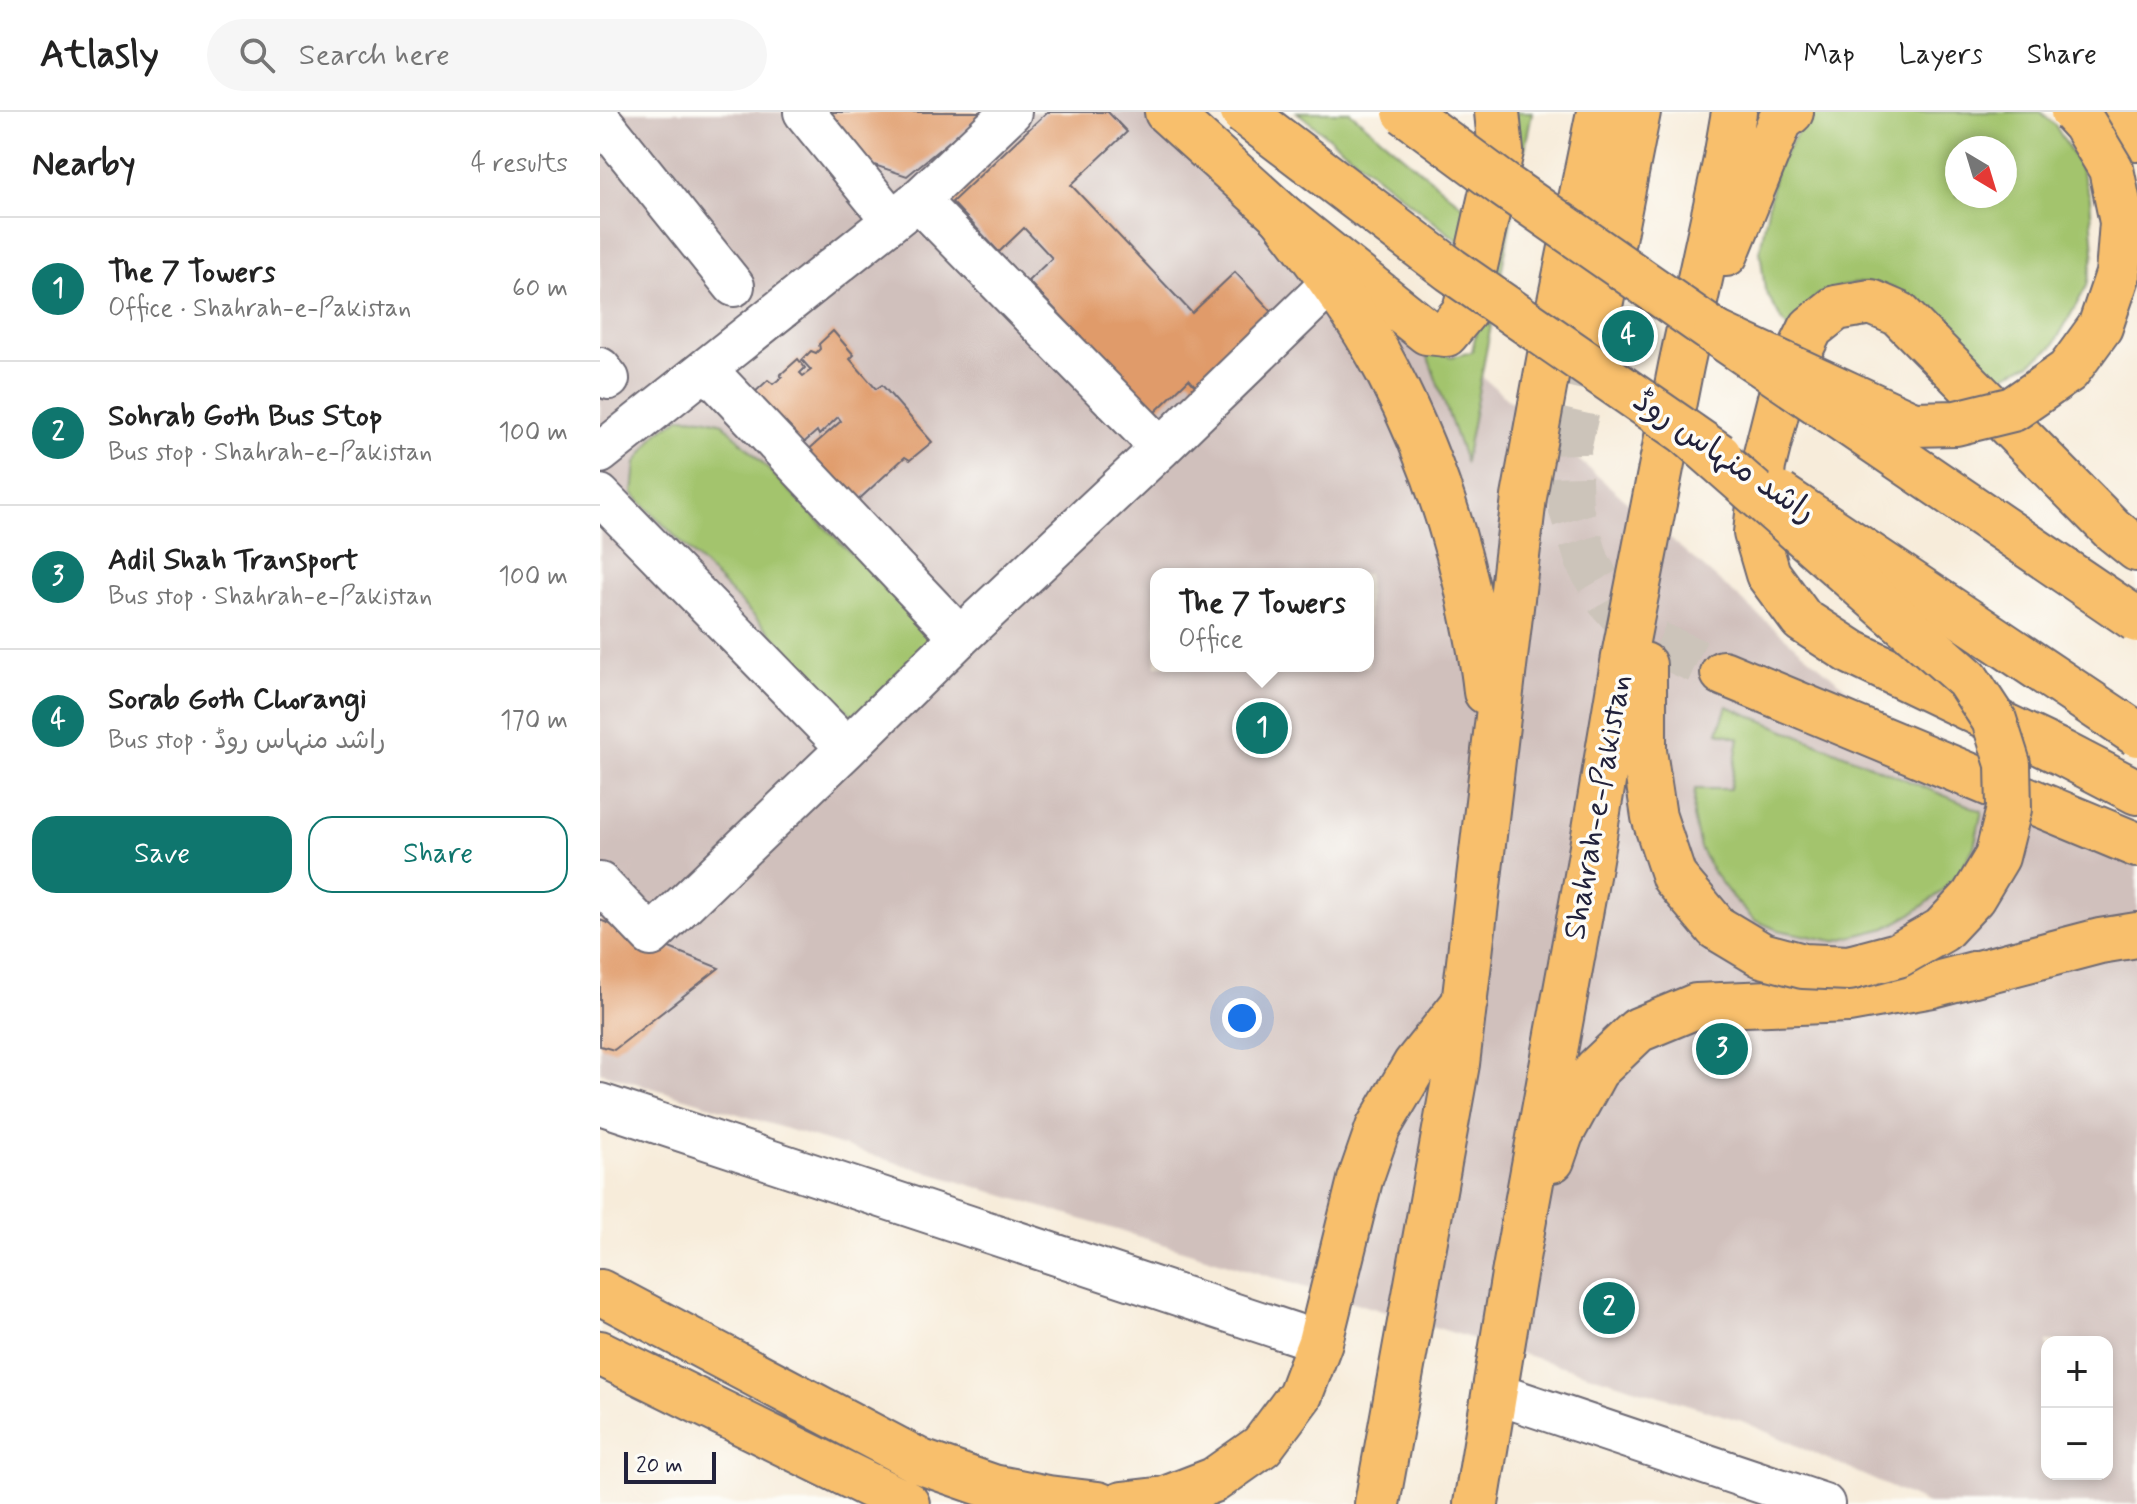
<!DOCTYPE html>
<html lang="en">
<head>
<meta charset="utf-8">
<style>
  body { margin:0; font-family:Mynerve,"Playpen Sans Arabic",sans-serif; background:#f6f6f6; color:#222 }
  .controls { position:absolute; right:24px; bottom:24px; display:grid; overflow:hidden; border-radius:16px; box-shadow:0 4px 12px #0003 }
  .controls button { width:72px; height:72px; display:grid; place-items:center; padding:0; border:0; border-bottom:2px solid #e0e0e0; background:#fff; color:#222; font:40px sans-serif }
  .compass { position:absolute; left:1345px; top:24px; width:72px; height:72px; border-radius:50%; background:#fff; box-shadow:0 4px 12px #0003; rotate:142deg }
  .scale { position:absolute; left:24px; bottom:20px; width:92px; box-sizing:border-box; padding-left:8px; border:4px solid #22223b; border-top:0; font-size:22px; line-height:28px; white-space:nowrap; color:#22223b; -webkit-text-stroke:6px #fdfcf7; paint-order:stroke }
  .you { position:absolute; left:642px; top:906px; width:28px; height:28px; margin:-20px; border:6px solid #fff; border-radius:50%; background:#1a73e8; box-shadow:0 0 0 12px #1a73e833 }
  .badge { display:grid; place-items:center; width:52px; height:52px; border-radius:50%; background:#0f766e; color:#fff; font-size:26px; font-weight:700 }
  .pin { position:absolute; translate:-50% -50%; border:4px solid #fff; box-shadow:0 2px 8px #0006 }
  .popup { position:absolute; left:550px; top:456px; width:224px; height:104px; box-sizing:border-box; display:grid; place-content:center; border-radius:16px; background:#fff; filter:drop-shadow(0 2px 6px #0005); font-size:26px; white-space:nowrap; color:#767676 }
  .popup b { font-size:30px; color:#222 }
  .popup::after { content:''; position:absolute; left:50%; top:100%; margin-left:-16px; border:16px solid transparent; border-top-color:#fff }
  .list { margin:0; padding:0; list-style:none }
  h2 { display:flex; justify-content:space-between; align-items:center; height:104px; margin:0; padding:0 32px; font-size:34px }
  h2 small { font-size:26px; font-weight:400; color:#767676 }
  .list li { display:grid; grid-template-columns:52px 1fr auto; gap:24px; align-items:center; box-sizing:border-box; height:144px; padding:0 32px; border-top:2px solid #e0e0e0 }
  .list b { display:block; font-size:30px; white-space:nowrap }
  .list p { margin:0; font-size:26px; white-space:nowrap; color:#767676 }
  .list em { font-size:26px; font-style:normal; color:#767676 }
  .actions { display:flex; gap:16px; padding:24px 32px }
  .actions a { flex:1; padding:18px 0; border:2px solid #0f766e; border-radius:24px; text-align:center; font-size:28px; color:#0f766e }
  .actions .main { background:#0f766e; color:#fff }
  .icon { flex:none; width:44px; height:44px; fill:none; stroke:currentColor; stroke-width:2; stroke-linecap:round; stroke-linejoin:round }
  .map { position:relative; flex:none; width:1537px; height:1392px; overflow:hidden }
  header { display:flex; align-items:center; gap:48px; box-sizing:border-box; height:112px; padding:0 40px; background:#fff; border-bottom:2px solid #e0e0e0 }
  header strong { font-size:38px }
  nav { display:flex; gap:44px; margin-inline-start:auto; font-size:28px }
  .search { width:560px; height:72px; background:#f6f6f6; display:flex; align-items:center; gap:20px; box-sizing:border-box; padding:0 28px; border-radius:44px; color:#767676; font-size:30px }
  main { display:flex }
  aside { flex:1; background:#fff }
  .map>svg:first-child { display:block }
</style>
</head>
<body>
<header>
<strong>Atlasly</strong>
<div class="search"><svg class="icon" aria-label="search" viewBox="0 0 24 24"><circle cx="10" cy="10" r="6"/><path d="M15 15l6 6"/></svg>Search here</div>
<nav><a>Map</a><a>Layers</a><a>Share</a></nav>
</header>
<main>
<aside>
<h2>Nearby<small>4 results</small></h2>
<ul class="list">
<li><span class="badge">1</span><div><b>The 7 Towers</b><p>Office · Shahrah-e-Pakistan</p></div><em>60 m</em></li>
<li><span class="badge">2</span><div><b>Sohrab Goth Bus Stop</b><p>Bus stop · Shahrah-e-Pakistan</p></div><em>100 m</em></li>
<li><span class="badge">3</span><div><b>Adil Shah Transport</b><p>Bus stop · Shahrah-e-Pakistan</p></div><em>100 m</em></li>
<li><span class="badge">4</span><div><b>Sorab Goth Chorangi</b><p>Bus stop · راشد منہاس روڈ</p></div><em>170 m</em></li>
</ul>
<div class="actions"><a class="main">Save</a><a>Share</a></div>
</aside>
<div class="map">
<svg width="1537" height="1392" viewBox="0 0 1537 1392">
  <rect width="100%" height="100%" fill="#fdfcf7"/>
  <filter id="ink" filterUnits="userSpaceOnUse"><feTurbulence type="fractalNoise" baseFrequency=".0125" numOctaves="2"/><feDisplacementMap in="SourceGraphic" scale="16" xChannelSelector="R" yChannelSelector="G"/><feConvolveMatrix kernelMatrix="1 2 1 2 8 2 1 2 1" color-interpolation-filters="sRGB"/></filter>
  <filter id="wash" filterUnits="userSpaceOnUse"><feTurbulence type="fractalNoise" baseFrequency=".006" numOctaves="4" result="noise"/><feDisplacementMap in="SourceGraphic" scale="32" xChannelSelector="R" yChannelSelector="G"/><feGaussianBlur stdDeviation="1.8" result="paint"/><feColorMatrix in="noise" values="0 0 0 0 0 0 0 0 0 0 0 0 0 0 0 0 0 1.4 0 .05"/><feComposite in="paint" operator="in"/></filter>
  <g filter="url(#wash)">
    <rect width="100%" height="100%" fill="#f7ecda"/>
    <path fill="#d0c0bc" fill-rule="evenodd" d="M0,0H575L1168,511L1373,681L1537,748V1392H1328L1142,1309L0,960ZM556,462H768V554H556ZM1447,1230H1507V1362H1447Z"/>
    <path fill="#a3c46d" stroke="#627354" stroke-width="2" fill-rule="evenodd" d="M697,0H750L873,102L863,133Z
      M915,0H932L865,349L824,234L851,245L872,240L916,24Z
      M1210,0H1441L1455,13L1480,55L1490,86L1494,140L1487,174L1453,234L1430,252L1404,263L1387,264C1354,220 1301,153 1240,175C1233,177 1223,179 1217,184C1206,192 1198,206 1189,217L1181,207L1165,178L1160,138L1175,58ZM1357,36H1405V84H1357Z
      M82,305L104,306L123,311L334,526L254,605L33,382L36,351L58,320Z
      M1127,594L1382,699L1374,735L1361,758L1341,780L1315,800L1286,816L1234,829L1178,818L1154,808L1132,785L1113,760L1100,736L1093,705L1095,677H1130L1139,626L1118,620Z"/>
    <g id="blocks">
      <path fill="#e09b6a" d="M223,0H385L307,64L262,49Z
        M447,0H508L527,20L471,73L592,201L635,160L674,202L596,275L589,267L554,301L428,169L452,146L424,116L399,140L352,90Z
        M233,219L254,243L250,247L276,277L282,273L332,330L310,348L305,345L255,391L206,340L241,309L238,305L219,323L217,319L200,334L153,282L168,268L173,272L182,265L180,263L198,247L205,256L200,261L203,264L211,258L202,248L211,239L216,241L220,237L219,232Z
        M0,808L119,856L14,938L0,934Z"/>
    </g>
  </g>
  <g filter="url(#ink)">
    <use href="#blocks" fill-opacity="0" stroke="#6d6973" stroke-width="2"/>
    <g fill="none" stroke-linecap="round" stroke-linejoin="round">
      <path stroke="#ccc4ba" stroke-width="44" stroke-dasharray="44 22" stroke-linecap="butt" d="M992,235L969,336L971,398L988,451L1009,489L1039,523L1123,561"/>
      <defs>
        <path id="minor" d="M204,0L292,108
          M0,7L134,174
          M318,88L561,336L360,525
          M0,256L9,267
          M561,336L733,169
          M0,341L318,88L411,0
          M0,383L247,636L360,525L106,257
          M0,771L51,824L247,636
          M0,992L720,1230
          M894,1281L1224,1392"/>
        <path id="major" d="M567,0L681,103L827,220L846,222L865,199L901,39L897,0
          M1537,437L1512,417L1299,202L1271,190L1236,196L1211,216L1183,274L1163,354L1156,421L1168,462L1202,508L1253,541L1462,641L1537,680"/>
        <path id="highway" d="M1521,0L1534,18L1537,27
          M681,103C720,153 759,204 788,260C829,338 857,422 874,508C879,532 884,556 886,580
          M1126,142L1180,9L1191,0
          M992,235L1038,0
          M1044,553V639L1054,705L1074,765L1117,816
          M1123,561L1537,733
          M952,1048L961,1022L996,958L1038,918L1096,894L1248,888L1332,873L1500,829L1537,823
          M0,1180L321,1350L393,1375L448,1386L498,1392
          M0,1241L307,1392
          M522,1392L565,1387L614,1368L662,1334L700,1283L720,1230L760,1068L778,1016L815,953L865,890
          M777,1392L857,952L924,385L959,194L999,0
          M876,1392L913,1168L989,753L1025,539L1081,254L1125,52L1134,0"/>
      </defs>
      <use href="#minor" stroke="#6d6973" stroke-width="44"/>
      <use href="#major" stroke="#6d6973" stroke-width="48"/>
      <use href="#highway" stroke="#6d6973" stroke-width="48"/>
      <use href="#minor" stroke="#fff" stroke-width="40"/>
      <use href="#major" stroke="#f8bf6c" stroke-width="44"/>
      <use href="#highway" stroke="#f8bf6c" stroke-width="44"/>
      <defs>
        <path id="major-bridge" d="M643,0L851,158L1119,343
          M805,0L905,74L1116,221L1537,508
          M1180,383L1537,622"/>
        <path id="highway-bridge" d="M1116,221L1313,312L1356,311L1413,297L1468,259L1500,215L1518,162L1522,110L1511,57L1484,12L1473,0
          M1087,321L1367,567L1394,608L1408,652L1409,697L1397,745L1373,785L1342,818L1298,843L1249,856L1203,854L1162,843L1117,816"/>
      </defs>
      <use href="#major-bridge" stroke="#6d6973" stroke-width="48" stroke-linecap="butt"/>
      <use href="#highway-bridge" stroke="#6d6973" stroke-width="48" stroke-linecap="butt"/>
      <use href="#major-bridge" stroke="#f8bf6c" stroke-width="44"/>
      <use href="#highway-bridge" stroke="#f8bf6c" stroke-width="44"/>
    </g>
  </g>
  <g text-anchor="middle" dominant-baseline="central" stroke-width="7" stroke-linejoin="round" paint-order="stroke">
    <g font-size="32" fill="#22223b" stroke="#fdfcf7">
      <text transform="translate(1124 345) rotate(34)">راشد منہاس روڈ</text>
      <text transform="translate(998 695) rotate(-80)">Shahrah-e-Pakistan</text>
    </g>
  </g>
</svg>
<div class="controls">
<button>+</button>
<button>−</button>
</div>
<svg class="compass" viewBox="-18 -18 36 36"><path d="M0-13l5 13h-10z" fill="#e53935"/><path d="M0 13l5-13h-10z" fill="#767676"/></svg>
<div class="scale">20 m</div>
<div class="you"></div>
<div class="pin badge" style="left:662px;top:616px">1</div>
<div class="popup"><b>The 7 Towers</b>Office</div>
<div class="pin badge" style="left:1009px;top:1196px">2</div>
<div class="pin badge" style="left:1122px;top:937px">3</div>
<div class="pin badge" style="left:1028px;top:224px">4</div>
</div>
</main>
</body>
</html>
